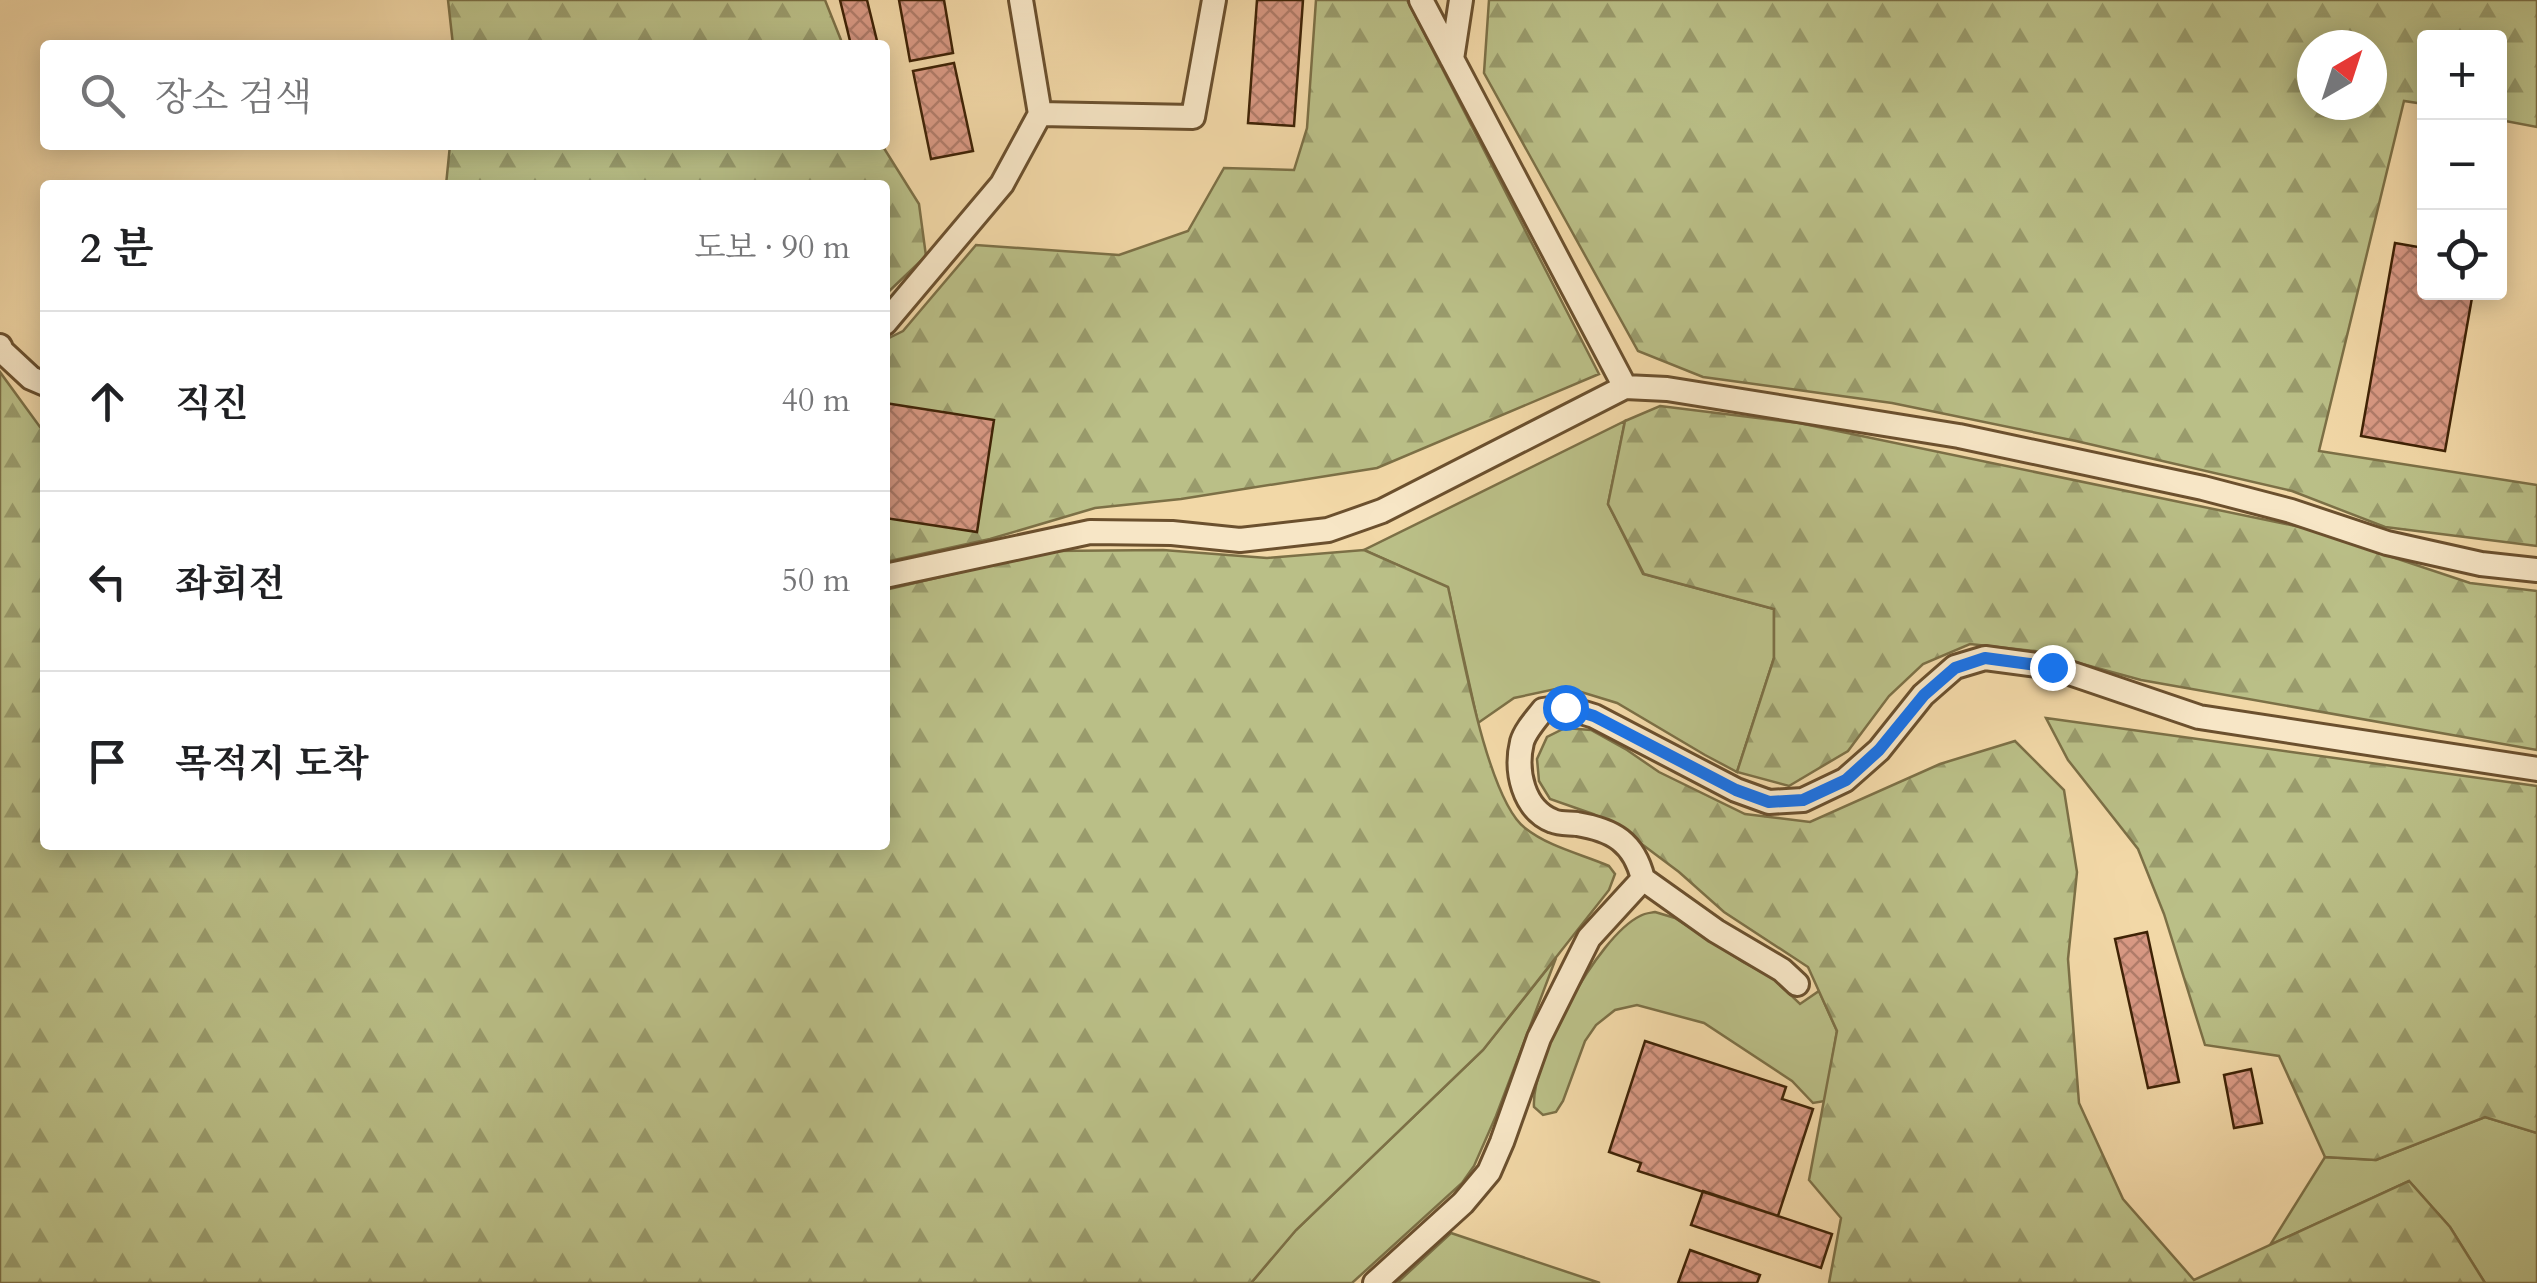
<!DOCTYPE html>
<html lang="ko">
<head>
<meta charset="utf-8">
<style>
  body { margin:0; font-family:Cardo,"Noto Serif KR",serif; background:#f2f2f2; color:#202124 }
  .controls { position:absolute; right:30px; top:30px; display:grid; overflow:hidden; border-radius:10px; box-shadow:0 5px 25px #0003 }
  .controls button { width:90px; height:90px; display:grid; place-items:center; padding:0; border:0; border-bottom:2px solid #e0e0e0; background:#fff; color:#202124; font:50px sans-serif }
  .compass { position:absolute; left:2297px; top:30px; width:90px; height:90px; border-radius:50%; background:#fff; box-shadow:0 5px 25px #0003; rotate:39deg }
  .stop { position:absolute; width:30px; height:30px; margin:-22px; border:8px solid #1a73e8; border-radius:50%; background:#fff }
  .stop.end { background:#1a73e8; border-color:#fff; box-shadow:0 2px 10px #0008 }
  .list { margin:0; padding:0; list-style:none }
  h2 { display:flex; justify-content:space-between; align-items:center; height:130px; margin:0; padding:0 40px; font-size:42px }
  h2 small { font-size:32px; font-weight:400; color:#757577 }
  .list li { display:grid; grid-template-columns:65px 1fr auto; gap:30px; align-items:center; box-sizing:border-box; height:180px; padding:0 40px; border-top:2px solid #e0e0e0 }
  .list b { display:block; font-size:38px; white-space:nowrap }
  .list em { font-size:32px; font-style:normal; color:#757577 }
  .icon { flex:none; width:55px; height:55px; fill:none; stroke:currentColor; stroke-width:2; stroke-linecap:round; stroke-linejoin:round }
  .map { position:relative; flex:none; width:2537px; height:1283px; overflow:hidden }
  .search { position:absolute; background:#fff; box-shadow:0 5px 25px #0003; left:40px; top:40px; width:850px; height:110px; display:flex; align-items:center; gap:25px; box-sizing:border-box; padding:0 35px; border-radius:10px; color:#757577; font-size:38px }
  .panel { position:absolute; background:#fff; box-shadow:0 5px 25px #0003; left:40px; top:180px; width:850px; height:670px; border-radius:10px }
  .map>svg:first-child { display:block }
</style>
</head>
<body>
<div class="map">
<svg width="2537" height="1283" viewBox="0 0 2537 1283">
  <defs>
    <pattern id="forest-firs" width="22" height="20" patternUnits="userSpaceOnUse" patternTransform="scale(2.5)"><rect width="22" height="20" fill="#babf87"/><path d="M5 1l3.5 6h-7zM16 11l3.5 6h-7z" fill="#999b6c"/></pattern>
    <pattern id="building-cross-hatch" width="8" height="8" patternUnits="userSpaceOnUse" patternTransform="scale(2.5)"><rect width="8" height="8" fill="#d99984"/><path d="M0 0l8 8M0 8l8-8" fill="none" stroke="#b17c6a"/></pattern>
  </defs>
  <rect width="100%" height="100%" fill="#f2d8a7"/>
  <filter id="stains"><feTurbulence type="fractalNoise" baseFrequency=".002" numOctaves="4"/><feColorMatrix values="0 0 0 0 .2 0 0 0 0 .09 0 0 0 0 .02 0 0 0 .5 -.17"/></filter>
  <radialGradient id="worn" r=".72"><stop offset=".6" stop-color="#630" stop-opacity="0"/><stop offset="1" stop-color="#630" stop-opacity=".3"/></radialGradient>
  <path fill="#babf87" stroke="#7c7046" stroke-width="2.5" d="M1625,421L1608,504L1643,574L1774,609V658L1737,772L1705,755L1617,703L1565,687L1514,698L1478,723L1448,588L1364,550Z
    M1655,912L1675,918L1743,962L1773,978L1800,1004L1819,991L1837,1031L1825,1101L1813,1103L1792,1081L1704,1023L1637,1005L1615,1010L1596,1025L1585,1041L1563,1101L1556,1112L1543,1115L1534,1107C1531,1060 1597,937 1640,916C1645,913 1650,913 1655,912Z
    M1556,958L1496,1116L1474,1166L1462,1183L1352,1283H1251L1296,1230L1483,1050Z
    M2485,1117L2537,1133V1283H2485L2450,1227L2409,1181L2270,1245L2325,1157L2376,1160Z
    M1451,1233L1600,1283H1397Z"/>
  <path fill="url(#forest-firs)" stroke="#7c7046" stroke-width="2.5" fill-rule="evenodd" d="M448,0H825L843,45H453Z
    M1316,0H1407L1599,374L1377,468L1181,499L1095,508L990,539L885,562V340L903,331L976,245L1119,255L1188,231L1224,168L1294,170L1307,128Z
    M1489,0H2537V127L2500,120V38H2424V104L2404,101L2319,451L2537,485V546L2385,527L2292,491L2076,441L1892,403L1703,377L1638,351L1484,73ZM2312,45H2372V105H2312Z
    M450,145H882L919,204L926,256L885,295V185H446Z
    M0,372L40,427L45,429V845H885V590L1051,551L1163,550L1267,558L1364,550L1448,587C1460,639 1486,798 1525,828C1549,847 1581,854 1609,866L1615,874L1609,890L1483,1050L1296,1230L1251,1283H0Z
    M1660,406L1799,423L2305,528L2470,583L2537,591V750L2141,680L2035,651L1970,644L1923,664L1889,696L1848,751L1789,786L1737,772L1774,658V609L1644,574L1608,504L1625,421Z
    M2046,718L2537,786V1133L2485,1117L2376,1160L2325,1157L2279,1056L2205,1045L2164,914L2138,849L2068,760Z
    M1565,728L1591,730L1627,750L1659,772L1745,814L1810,822L1940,764L2015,741L2064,790L2077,872L2068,959L2079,1103L2123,1199L2194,1280L2409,1181L2450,1227L2485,1283H1829L1841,1218L1809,1180L1837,1031L1808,967L1724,912L1679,872L1619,827L1593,814L1550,799L1539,781L1537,759L1547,737Z"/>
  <path fill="url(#building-cross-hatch)" stroke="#3e2205" stroke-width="2.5" d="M840,0H867L878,45H851Z
    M899,0H944L953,53L910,61Z
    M1257,0H1303L1294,126L1248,123Z
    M954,63L973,151L931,159L913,71Z
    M2395,243L2424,248V292H2473L2445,451L2361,436Z
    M885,403L994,420L977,532L885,518Z
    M2147,932L2179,1082L2148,1088L2115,939Z
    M1645,1041L1786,1087L1782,1099L1813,1109L1778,1216L1638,1171L1641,1163L1609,1152Z
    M2251,1069L2262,1123L2234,1128L2224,1075Z
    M1703,1191L1832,1234L1821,1268L1691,1225Z
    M1690,1250L1760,1275L1757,1283H1678Z"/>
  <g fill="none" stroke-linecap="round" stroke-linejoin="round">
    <defs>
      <path id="service" d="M1021,0L1040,114L1193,117L1214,0
        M1421,0L1625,387
        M1452,59L1461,0
        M885,323L1002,184L1040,114
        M0,346L2,351L31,378L45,384
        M885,576L1090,532L1172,533L1240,540L1328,530L1382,511L1625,387L1667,389L1959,436L2203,488L2291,511L2387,543L2481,564L2537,570
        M1643,879L1716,931L1782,970L1797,984
        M1375,1283L1463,1203L1489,1172L1502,1142L1539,1038L1589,938L1643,879C1634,842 1613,830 1577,824C1570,823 1560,824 1553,821C1523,809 1515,771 1522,742C1525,731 1536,719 1543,710L1565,707L1594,716L1736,790L1769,802L1803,800L1845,780L1879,750L1923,695L1955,667L1985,658L2052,667L2199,717L2537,769"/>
    </defs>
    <use href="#service" stroke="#6b502e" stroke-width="28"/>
    <use href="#service" stroke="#f7e6c6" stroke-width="22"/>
  </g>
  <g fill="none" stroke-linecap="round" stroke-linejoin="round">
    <path stroke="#1a73e8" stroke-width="12" d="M1565,707L1594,716L1736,790L1769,802L1803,800L1846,780L1879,750L1924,695L1955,668L1985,658L2052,667"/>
  </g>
  <rect width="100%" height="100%" filter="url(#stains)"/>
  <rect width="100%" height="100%" fill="url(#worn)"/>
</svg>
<div class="controls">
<button>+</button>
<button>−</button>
<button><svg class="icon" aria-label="locate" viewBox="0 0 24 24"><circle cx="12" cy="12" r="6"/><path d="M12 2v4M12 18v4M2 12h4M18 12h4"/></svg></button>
</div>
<svg class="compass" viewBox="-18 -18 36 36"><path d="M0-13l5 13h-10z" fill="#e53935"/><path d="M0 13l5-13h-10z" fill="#757577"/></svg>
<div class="stop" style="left:1565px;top:707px"></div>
<div class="stop end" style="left:2052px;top:667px"></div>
<div class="search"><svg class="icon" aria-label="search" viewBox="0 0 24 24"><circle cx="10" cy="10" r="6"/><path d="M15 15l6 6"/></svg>장소 검색</div>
<section class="panel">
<h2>2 분<small>도보 · 90 m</small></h2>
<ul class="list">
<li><svg class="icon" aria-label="ahead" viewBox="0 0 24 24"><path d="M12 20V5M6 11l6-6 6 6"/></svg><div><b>직진</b></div><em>40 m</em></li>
<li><svg class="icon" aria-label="left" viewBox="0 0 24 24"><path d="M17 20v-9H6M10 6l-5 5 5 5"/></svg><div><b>좌회전</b></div><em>50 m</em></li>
<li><svg class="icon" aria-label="arrive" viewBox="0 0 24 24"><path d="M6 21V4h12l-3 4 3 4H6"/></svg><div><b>목적지 도착</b></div></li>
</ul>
</section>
</div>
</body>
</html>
